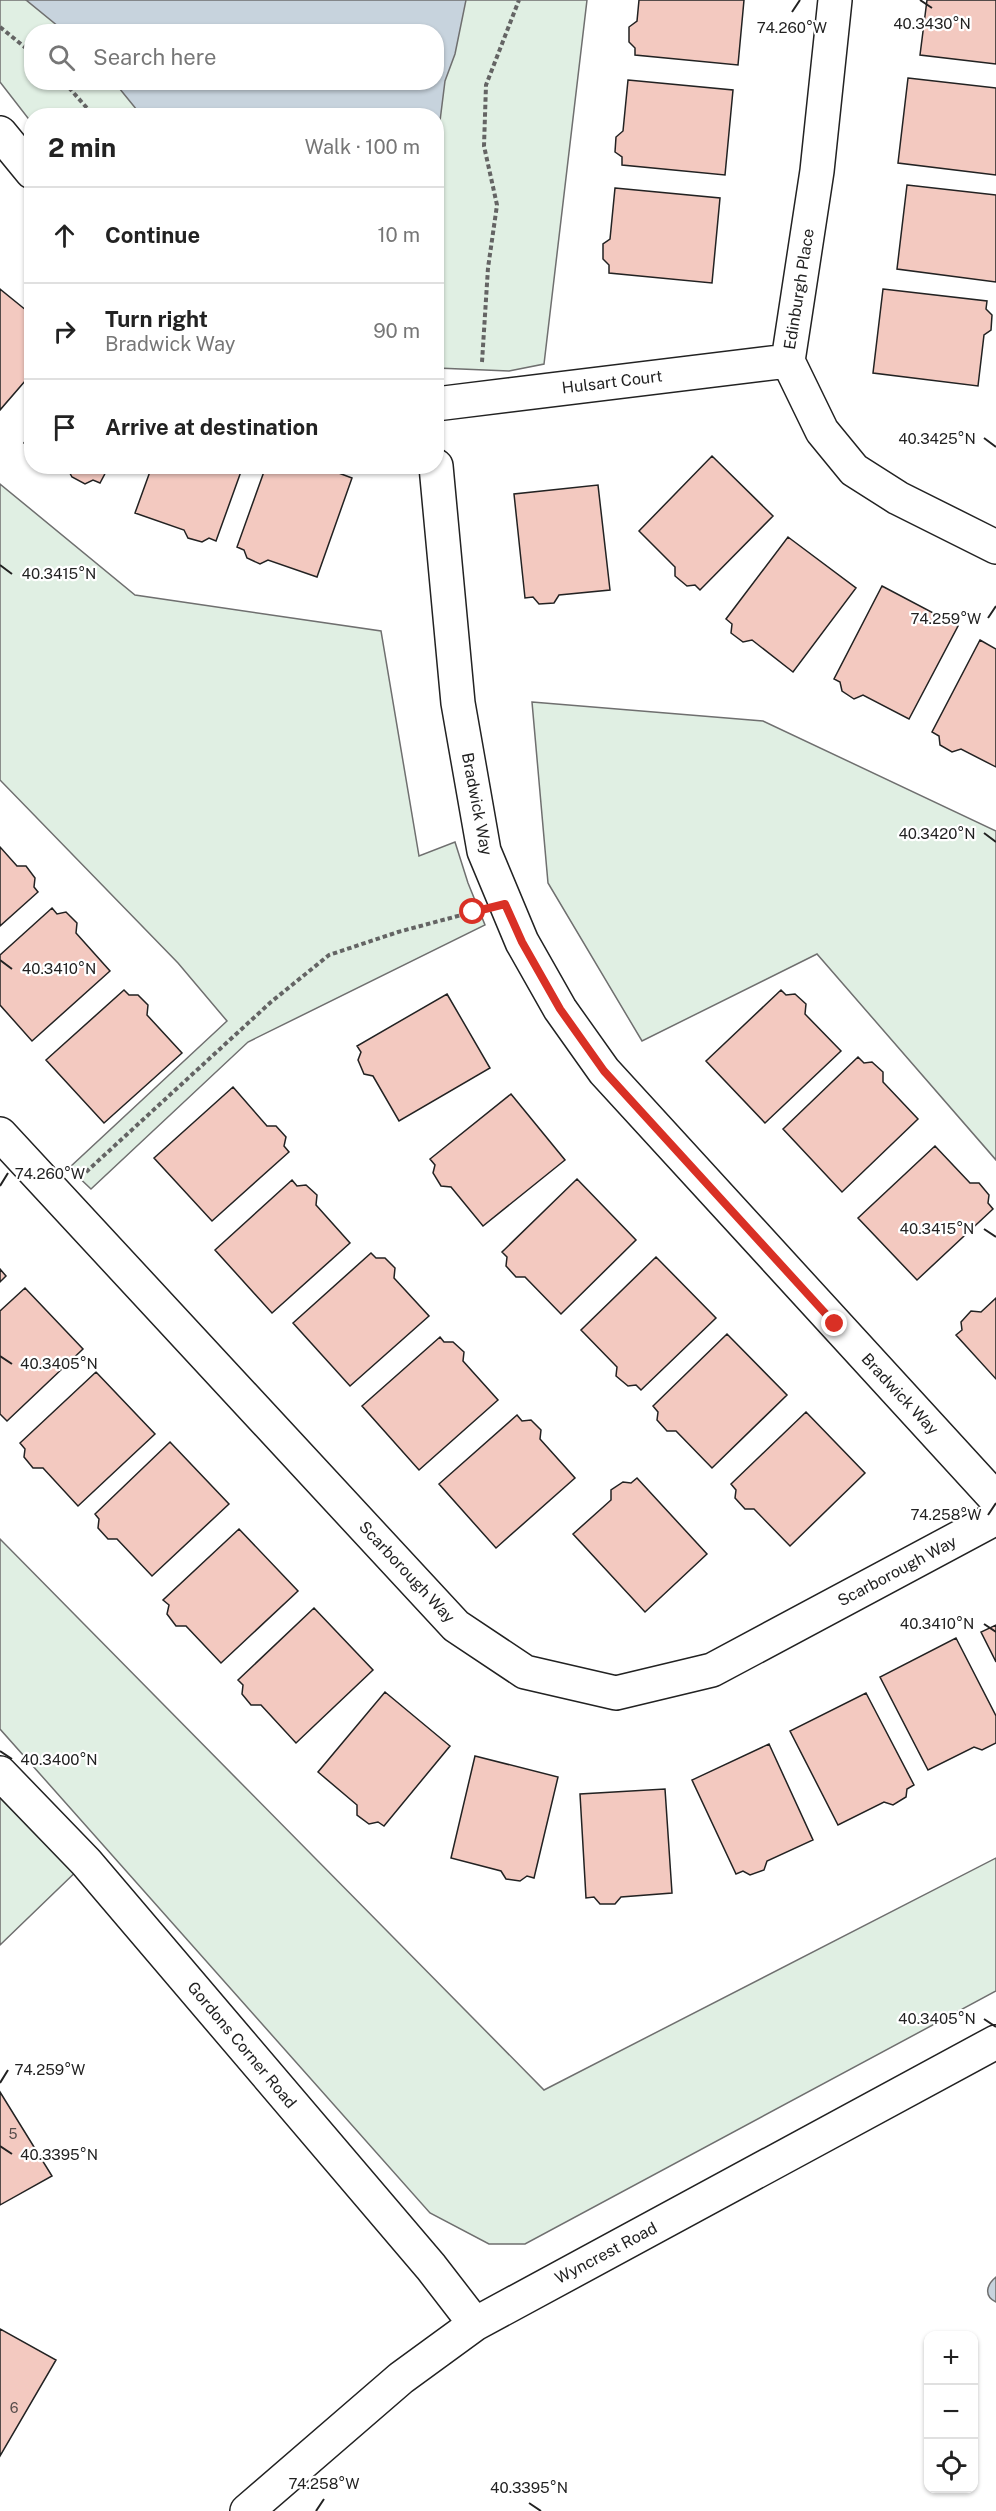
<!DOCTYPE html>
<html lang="en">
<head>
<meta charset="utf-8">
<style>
  body { margin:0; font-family:"Public Sans",sans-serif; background:#f2f2f2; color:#222 }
  .controls { position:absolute; right:18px; bottom:18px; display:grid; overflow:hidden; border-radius:12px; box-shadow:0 2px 4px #0004 }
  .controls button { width:54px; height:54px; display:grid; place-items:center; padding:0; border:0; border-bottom:2px solid #e0e0e0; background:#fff; color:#222; font:30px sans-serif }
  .stop { position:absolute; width:18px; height:18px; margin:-14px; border:4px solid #d93025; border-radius:50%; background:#fff }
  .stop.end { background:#d93025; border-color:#fff; box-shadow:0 2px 6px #0008 }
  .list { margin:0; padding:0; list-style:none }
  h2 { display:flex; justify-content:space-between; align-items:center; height:78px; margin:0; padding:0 24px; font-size:26px }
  h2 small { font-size:20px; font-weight:400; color:#767676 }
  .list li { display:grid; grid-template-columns:39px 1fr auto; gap:18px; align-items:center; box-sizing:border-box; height:96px; padding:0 24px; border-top:2px solid #e0e0e0 }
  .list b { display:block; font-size:22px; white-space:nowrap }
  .list p { margin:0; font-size:20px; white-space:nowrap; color:#767676 }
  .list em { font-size:20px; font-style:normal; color:#767676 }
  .icon { flex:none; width:33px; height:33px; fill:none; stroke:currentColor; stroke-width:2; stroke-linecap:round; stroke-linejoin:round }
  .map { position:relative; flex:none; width:996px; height:2511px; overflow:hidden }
  .search { position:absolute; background:#fff; box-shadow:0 2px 4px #0004; left:24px; top:24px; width:420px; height:66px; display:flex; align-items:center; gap:15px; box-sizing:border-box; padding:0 21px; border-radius:24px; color:#767676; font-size:22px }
  .panel { position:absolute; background:#fff; box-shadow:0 2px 4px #0004; left:24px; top:108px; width:420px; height:366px; border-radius:24px }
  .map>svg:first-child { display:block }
</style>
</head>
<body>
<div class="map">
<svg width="996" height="2511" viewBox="0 0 996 2511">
  <rect width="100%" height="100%" fill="#fff"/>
  <path fill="#e0efe3" stroke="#6f6f6f" stroke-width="1.5" fill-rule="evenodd" d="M0,0H587L544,364L509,371L437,368L436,116H32L31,122L0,82ZM32,32H436V82H32Z
    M0,484L135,595L381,631L419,856L455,842L468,883L485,925L248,1042L91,1189L69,1168L227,1021L178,963L0,780Z
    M532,702L763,721L996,831V1160L817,954L642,1041L548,883Z
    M0,1539L544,2090L996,1858V1991L525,2244H489L430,2213L0,1729Z
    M0,1773L86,1862L0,1945Z"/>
  <path fill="#c7d3dd" stroke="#6f6f6f" stroke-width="1.5" d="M26,0H466L455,54L445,81L437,145L436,116L141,115L115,83L436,82V32L64,31Z
    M996,2277V2302C983,2296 987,2284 996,2277Z"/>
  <path fill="#f3c9c0" stroke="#222" stroke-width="1.5" d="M639,0H744L738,65L635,55V48L629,42V27L637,21Z
    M927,0H996V64L920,55Z
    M908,78L996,88V175L898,163Z
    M628,80L733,90L725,175L622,165V157L615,152L616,137L623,131Z
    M907,185L996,195V282L897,269Z
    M615,188L720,198L712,283L609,273V265L603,259V244L610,239Z
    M0,289L32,315V373L0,410Z
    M883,289L987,301L986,309L992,315L991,330L984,335L978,386L873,373Z
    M32,430V447L24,443Z
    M712,456L773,516L700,590L695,585L687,586L675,576V567L639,531Z
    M66,466H109L100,483L93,480L85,484L72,477Z
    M152,466H243L216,541L209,538L202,542L188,538L184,530L135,513Z
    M266,466H320L352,478L317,577L268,560L260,564L247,558L244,550L237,547Z
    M598,485L610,590L559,595L554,603L539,604L533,597L525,598L514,494Z
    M788,537L856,588L793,672L752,640L743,642L731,633L732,624L726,619Z
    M882,586L958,626L909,719L863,695L854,699L842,691L840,682L834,679Z
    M980,640L996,649V767L961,749L952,752L940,745L939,736L932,732Z
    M0,847L17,866H26L35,878L34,887L38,892L0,926Z
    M52,908L57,914L66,912L77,923L76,933L110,971L32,1041L0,1005V955Z
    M124,990L129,995H138L148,1005L147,1015L182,1053L104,1123L46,1060Z
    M781,990L786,995L795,994L806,1004L805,1014L841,1051L765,1123L706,1061Z
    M447,994L490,1068L399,1121L373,1076L364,1074L358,1060L361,1052L357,1046Z
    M858,1057L864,1063L872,1062L883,1072V1082L918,1119L842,1192L783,1129Z
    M233,1087L267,1126H276L286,1137L284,1146L289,1152L212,1221L154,1158Z
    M511,1094L565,1160L483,1226L451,1187L441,1186L433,1173L435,1165L430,1159Z
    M935,1146L970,1183H979L989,1195L988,1203L993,1209L917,1280L858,1218Z
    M577,1179L636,1240L561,1314L525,1277H516L506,1266L507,1257L502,1252Z
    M292,1180L297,1186L306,1185L317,1195L316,1205L350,1243L272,1313L215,1250Z
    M371,1253L376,1258H385L395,1268L394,1278L429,1316L350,1386L293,1323Z
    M656,1257L716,1318L641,1390L636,1385L628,1386L616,1376L617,1367L581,1330Z
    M0,1269L6,1276L0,1282Z
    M25,1288L83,1349L7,1421L0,1414V1311Z
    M996,1298V1379L956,1335L962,1330L961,1322L971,1311L981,1312Z
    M727,1334L787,1395L712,1468L676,1431H667L657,1420L658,1412L653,1406Z
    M440,1337L444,1342H453L464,1352L463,1361L498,1400L419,1470L362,1406Z
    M96,1372L155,1434L78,1506L43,1468H33L24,1457L25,1449L20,1443Z
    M806,1412L865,1473L790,1546L754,1509H745L735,1498L736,1490L731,1484Z
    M517,1415L522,1421L531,1420L541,1430L540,1439L575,1478L496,1548L439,1484Z
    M170,1442L229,1504L152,1576L117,1539H108L98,1528L99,1519L95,1514Z
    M637,1478L707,1554L645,1612L573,1534L611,1500V1490L623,1482L631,1483Z
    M239,1529L298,1591L221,1663L186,1626H176L167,1614L169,1605L163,1600Z
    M314,1608L373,1670L296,1743L261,1705H251L242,1694L243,1685L238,1680Z
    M996,1625V1662L981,1632Z
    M956,1638L996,1716V1743L982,1750L974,1747L928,1770L880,1677Z
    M385,1692L450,1746L384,1826L378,1822L369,1824L357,1815V1805L318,1772Z
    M866,1693L914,1785L907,1789L906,1797L893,1805L884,1802L838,1825L790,1731Z
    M769,1744L813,1840L767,1861L764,1870L750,1875L743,1871L736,1874L692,1780Z
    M475,1756L558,1777L534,1878L527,1876L520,1881L506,1879L501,1871L451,1858Z
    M665,1789L672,1893L621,1897L615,1904H600L594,1897L586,1898L580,1794Z
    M0,2092L52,2176L0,2205Z
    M0,2329L56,2360L0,2456Z"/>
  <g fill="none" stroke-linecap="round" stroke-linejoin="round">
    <defs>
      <path id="minor" d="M835,0L817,171L788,361L822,431L854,470L898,498L996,547
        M0,133L32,172
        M436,404L788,361
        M436,466L458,703L484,851L522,942L560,1009L604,1071L996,1499
        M0,1134L456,1626L525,1672L616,1693L712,1670L996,1518
        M0,1773L86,1862L431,2267L475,2324
        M247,2511L401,2378L475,2324L996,2042"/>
    </defs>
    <use href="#minor" stroke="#222" stroke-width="36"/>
    <path stroke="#646464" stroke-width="4" stroke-dasharray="4.5 3" stroke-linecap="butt" d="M0,27L32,53
      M64,82L94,116
      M482,362L488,268L497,205L484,146L486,85L519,0
      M86,1172L271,1002L329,955L398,932L469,913"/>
    <use href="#minor" stroke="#fff" stroke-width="33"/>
  </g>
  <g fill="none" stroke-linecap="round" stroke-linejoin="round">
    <path stroke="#d93025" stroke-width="8" d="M473,912L505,904L522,942L560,1009L604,1071L835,1324"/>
  </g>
  <path fill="none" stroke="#222" stroke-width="2" d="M920,0L932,8M792,12L800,0M984,438L996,447M0,565L12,574M988,618L996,606M984,833L996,842M0,960L12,969M0,1186L8,1173M984,1229L996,1237M0,1356L12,1364M988,1515L996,1503M984,1624L996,1632M0,1751L12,1759M984,2019L996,2027M0,2083L8,2070M0,2146L12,2154M529,2503L541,2511M316,2511L324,2499"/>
  <g text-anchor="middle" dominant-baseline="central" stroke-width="4.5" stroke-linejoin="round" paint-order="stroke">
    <g font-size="14" fill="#564c4a">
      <text x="13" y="2134">5</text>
      <text x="14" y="2408">6</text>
    </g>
    <g font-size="16" fill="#222" stroke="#fff">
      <text transform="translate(799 289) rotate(-81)">Edinburgh Place</text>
      <text transform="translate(612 382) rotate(-7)">Hulsart Court</text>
      <text transform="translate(477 804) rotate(79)">Bradwick Way</text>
      <text transform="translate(900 1394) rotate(47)">Bradwick Way</text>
      <text transform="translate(897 1571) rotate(-28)">Scarborough Way</text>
      <text transform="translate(407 1572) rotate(47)">Scarborough Way</text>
      <text transform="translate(242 2045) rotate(50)">Gordons Corner Road</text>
      <text transform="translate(606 2253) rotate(-28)">Wyncrest Road</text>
    </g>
  </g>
  <g font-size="15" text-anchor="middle" fill="#222" stroke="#fff" stroke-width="4.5" stroke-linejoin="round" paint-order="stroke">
    <text x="932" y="29">40.3430°N</text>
    <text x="792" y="33">74.260°W</text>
    <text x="937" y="444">40.3425°N</text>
    <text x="59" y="579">40.3415°N</text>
    <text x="946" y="624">74.259°W</text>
    <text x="937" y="839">40.3420°N</text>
    <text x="59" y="974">40.3410°N</text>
    <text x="50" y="1179">74.260°W</text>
    <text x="937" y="1234">40.3415°N</text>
    <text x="59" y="1369">40.3405°N</text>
    <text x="946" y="1520">74.258°W</text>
    <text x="937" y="1629">40.3410°N</text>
    <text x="59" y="1765">40.3400°N</text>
    <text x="937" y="2024">40.3405°N</text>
    <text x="50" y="2075">74.259°W</text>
    <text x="59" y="2160">40.3395°N</text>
    <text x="324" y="2489">74.258°W</text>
    <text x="529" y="2493">40.3395°N</text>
  </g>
</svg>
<div class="controls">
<button>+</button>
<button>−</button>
<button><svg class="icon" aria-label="locate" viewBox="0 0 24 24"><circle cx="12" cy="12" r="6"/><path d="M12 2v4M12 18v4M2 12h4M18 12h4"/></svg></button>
</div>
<div class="stop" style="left:473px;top:912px"></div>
<div class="stop end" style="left:835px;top:1324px"></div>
<div class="search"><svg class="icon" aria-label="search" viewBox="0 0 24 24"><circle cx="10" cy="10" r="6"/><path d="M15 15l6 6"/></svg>Search here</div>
<section class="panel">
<h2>2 min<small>Walk · 100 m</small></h2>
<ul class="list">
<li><svg class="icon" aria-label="ahead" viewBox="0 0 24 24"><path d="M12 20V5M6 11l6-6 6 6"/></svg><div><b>Continue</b></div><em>10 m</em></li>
<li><svg class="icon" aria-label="right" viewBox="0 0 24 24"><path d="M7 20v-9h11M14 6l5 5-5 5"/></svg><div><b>Turn right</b><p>Bradwick Way</p></div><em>90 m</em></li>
<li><svg class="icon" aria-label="arrive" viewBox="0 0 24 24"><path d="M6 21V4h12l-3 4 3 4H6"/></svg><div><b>Arrive at destination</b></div></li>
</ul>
</section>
</div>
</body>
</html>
